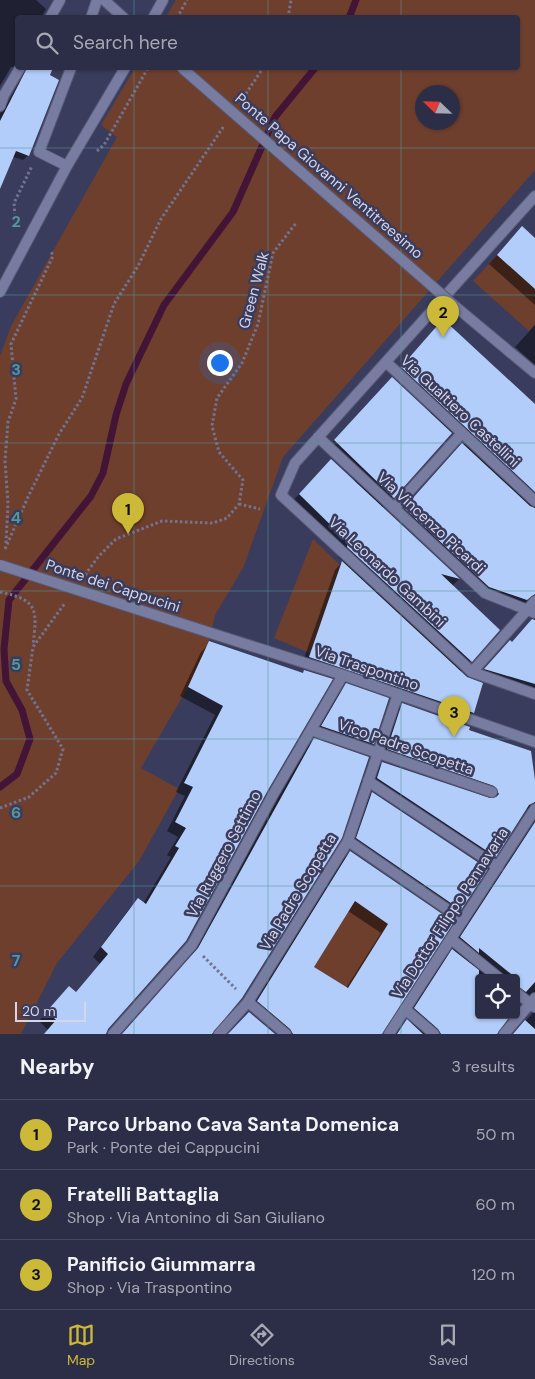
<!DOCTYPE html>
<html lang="en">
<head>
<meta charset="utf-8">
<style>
  body { margin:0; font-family:"DM Sans",sans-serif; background:#34354d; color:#f1f3f6 }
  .controls { position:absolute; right:15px; bottom:15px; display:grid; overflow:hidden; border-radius:5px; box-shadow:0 1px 4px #0004 }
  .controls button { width:45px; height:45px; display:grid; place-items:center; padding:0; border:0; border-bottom:1px solid #48495f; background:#2c2d46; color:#f1f3f6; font:25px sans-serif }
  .compass { position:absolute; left:415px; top:85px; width:45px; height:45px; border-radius:50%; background:#2c2d46; box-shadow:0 1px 4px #0004; rotate:293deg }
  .scale { position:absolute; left:15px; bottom:12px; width:71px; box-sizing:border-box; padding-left:5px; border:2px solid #d4d6eb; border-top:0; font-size:14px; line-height:18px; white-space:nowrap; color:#d4d6eb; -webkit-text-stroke:4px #3a3c5d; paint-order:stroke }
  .you { position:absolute; left:219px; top:362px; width:18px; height:18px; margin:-12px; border:4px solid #fff; border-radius:50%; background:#1a73e8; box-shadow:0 0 0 8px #1a73e833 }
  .badge { display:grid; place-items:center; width:32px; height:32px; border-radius:50%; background:#cdb938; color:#111; font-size:16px; font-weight:700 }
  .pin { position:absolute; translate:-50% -41px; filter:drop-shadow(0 1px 2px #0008) }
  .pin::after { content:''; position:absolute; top:26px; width:18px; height:15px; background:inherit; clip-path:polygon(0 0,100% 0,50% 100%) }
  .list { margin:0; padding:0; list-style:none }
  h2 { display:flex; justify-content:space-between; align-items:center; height:65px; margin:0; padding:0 20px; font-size:21px }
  h2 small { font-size:16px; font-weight:400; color:#a6a8b3 }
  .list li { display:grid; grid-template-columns:32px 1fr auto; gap:15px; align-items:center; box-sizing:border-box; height:70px; padding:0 20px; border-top:1px solid #48495f }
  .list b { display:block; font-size:19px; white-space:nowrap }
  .list p { margin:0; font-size:16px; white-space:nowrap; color:#a6a8b3 }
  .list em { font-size:16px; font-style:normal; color:#a6a8b3 }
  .icon { flex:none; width:28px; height:28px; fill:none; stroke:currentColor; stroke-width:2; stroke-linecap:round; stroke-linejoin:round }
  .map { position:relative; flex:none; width:535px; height:1034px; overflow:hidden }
  .search { position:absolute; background:#2c2d46; box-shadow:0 1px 4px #0004; left:15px; right:15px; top:15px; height:55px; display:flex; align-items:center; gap:12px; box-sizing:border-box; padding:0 18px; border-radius:5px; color:#a6a8b3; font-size:19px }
  .sheet { height:275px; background:#2c2d46 }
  nav { display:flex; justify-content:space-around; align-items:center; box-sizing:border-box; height:70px; border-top:1px solid #48495f; background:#2c2d46; font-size:14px; color:#a6a8b3 }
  nav a { display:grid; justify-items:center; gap:2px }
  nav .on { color:#cdb938 }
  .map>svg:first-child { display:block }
</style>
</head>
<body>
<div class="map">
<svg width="535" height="1034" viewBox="0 0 535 1034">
  <rect width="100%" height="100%" fill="#3a3c5d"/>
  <path fill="#6f3f2e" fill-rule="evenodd" d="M176,0H535V170L283,457L243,568L215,615L209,641L188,687L141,768L179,789L139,861L57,963L21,1034H0V356L11,326L117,137L101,125L135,68H518V18L166,17ZM422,92H452V122H422Z
    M497,255L535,289V324L529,331L473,281Z
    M313,539L340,565L310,653L274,638Z
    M361,889L388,924L359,970L382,984L386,1011L314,967Z"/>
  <path fill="#0007" fill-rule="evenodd" d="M0,0H36L46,9L41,18H18V67H11L0,86Z
    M19,68H52L28,155L23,160L13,157L0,189V113L3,111L22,77Z
    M514,236L535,239V305L489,264Z
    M535,325V365L515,347Z
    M435,329L535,406V613L528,603H522L517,608L480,596L396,517L464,443L452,432L382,508L459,579L452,586L498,630L460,672L467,678L481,684L473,713L465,720L302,664L335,570L343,561L338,557L339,552L290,504L322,470L354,481L355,480L325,450L383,389L429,414L431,412L394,376Z
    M535,617V696L477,678L501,650L512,643Z
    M210,643L302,674L305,671L107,1029V1034H44L48,1030L39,1021L61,997L75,993L100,964L93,957L129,909L138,900L143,904L171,857L167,855L178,837L167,831L185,796L176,792L215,715L180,696L201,652Z
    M346,685L388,699L373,744L366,750L315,733L340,692Z
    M403,704L467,731L535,789V805L525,810L489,862L372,784L377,768L383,763L494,799L489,791L382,754L397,710Z
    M314,740L213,1034H123L189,959L305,749Z
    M372,793L486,869L454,915L351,844L366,799Z
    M535,821V1034H513L532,1014L533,1009L523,1000L516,1008V978H479V1015L496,1034H395L408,1020L406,1018L443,960L454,949L452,947Z
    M350,852L452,922L377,1034H277L249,1010L341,861ZM348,911L381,933L346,988L312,968Z"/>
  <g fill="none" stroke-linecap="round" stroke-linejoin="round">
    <path stroke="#441437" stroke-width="7" d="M349,18L356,0
      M0,787L17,774L30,739L22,710L6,681L4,649L9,600L91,496L103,473L116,415L126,384L164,305L233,212L275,117L315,68"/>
  </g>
  <path fill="#b2cdfa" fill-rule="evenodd" d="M27,68H53L50,75L59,80L29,156L16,151L0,189V121Z
    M522,226L535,238V289L497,255Z
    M443,319L535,404V492L401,367Z
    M392,377L452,433L394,498L334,440Z
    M462,443L530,506L535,508V594L527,600L489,587L404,508Z
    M331,459L460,579L441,574L500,630L472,662L347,547L348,542L299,494Z
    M342,561L467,677L483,683L474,713L309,657Z
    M532,619L535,620V684L484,669L510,640L512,642Z
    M209,641L303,673L304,670L333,679L268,790L186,941L108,1029L106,1034H44L56,1020L47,1011L69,986L76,992L108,954L101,947L138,898L146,904L179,848L175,846L186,828L175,822L193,787L184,783L223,706L188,687Z
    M346,683L389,698L374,744L321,726Z
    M402,703L470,727L469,730L531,751L535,780V802L529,805L496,857L377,778L382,762L490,798L496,797L499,794L494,786L387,749Z
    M314,738L369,757L342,838L242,998L212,1034H122L198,948Z
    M372,792L488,869L461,910L356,838Z
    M535,822V982L526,992L516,985V978L479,948V953L460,937Z
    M350,851L454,922L382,1034H293L290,1029L257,1001ZM355,901L388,924L348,988L314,967Z
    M452,949L479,970V1015H511L497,1034H441L438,1029L414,1008Z
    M249,1012L275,1034H228Z
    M407,1019L423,1034H397Z
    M525,1020L535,1029V1034H513Z"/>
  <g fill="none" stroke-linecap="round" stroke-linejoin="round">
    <defs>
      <path id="service" d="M394,508L462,433
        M368,781L498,867
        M348,841L463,920"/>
      <path id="minor" d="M50,18L60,0
        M91,18L97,0
        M153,18L163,0
        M0,106L4,95L20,68
        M67,166L39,152L71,68
        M535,196L295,463L281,495L472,672L535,694
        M0,292L67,166L125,68
        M387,363L535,501
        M318,437L485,593L535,613
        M217,635L343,675L535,742
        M472,672L535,601
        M311,730L492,792
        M451,939L499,978
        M516,992L534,1007
        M248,1002L286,1034
        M405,1009L434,1034
        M113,1034L192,945L274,793L343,675
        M219,1034L248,1002L348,841L398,694
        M389,1034L535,809
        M504,1034L535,998"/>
      <path id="tertiary" d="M104,0L124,18
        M456,307L535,373"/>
    </defs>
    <use href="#service" stroke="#575974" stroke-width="12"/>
    <use href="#minor" stroke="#575974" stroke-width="12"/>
    <use href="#tertiary" stroke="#575974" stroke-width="12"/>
    <path stroke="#71738f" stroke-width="3" stroke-dasharray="2.5 2.5" stroke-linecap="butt" d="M177,18L187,0
      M288,18L291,0
      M243,98L263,68
      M97,151L104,145L148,68
      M15,216L14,203L32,166
      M239,504L260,509
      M6,543L8,504L5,461L8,422L16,399L11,344L53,256L51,251
      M5,549L28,497L59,434L82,398L114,304L138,266L161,219L224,126
      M85,575L98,557L116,539L162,521L213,523L227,518L239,504L243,480L219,452L212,426L217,398L242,363L258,324L273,253L296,223
      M0,592C39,600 37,610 33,646
      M0,808L29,797L56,773L63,749L27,690L33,647L65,603
      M203,956L236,989"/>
    <use href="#service" stroke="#787ca1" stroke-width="10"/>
    <use href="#minor" stroke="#787ca1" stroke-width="10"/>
    <use href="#tertiary" stroke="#787ca1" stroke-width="10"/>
    <defs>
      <path id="pedestrian-bridge" d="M0,565L217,635"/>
      <path id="tertiary-bridge" d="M182,68L456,307"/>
    </defs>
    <use href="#pedestrian-bridge" stroke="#575974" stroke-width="12" stroke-linecap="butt"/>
    <use href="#tertiary-bridge" stroke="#575974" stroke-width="12" stroke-linecap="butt"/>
    <use href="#pedestrian-bridge" stroke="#787ca1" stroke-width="10"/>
    <use href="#tertiary-bridge" stroke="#787ca1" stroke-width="10"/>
  </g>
  <path fill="none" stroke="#54989a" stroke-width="1" stroke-opacity="0.55" d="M134,0V18M268,0V18M401,0V18M134,68V1034M268,68V1034M401,68V1034M0,148H535M0,295H535M0,443H535M0,591H535M0,739H535M0,886H535"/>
  <g text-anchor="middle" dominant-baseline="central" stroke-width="5" stroke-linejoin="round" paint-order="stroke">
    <g font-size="15" fill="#d4d6eb" stroke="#3a3c5d">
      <text transform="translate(329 176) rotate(41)">Ponte Papa Giovanni Ventitreesimo</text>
      <text transform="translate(254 290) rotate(-75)">Green Walk</text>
      <text transform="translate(460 411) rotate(43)">Via Gualtiero Castellini</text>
      <text transform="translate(431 523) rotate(43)">Via Vincenzo Picardi</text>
      <text transform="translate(387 572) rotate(43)">Via Leonardo Gambini</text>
      <text transform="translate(113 586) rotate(18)">Ponte dei Cappucini</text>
      <text transform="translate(367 668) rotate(19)">Via Traspontino</text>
      <text transform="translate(406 747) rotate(19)">Vico Padre Scopetta</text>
      <text transform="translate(224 854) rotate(-62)">Via Ruggero Settimo</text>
      <text transform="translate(298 892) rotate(-59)">Via Padre Scopetta</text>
      <text transform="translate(450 913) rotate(-57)">Via Dottor Filippo Pennavaria</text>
    </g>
  </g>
  <g font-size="16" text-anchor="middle" font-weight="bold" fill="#54989a" stroke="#3a3c5d" stroke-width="5" stroke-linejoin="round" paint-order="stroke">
    <text x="16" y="227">2</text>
    <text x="16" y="375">3</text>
    <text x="16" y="523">4</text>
    <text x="16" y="670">5</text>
    <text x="16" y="818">6</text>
    <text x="16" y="966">7</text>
  </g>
</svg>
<div class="controls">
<button><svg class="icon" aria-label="locate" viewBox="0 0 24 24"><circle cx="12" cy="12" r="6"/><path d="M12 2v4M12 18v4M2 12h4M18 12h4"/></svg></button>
</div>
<svg class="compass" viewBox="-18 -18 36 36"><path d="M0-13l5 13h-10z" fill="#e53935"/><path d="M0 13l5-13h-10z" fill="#a6a8b3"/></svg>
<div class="scale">20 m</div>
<div class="you"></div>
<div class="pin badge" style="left:128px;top:534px">1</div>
<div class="pin badge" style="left:443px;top:337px">2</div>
<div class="pin badge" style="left:454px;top:737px">3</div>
<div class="search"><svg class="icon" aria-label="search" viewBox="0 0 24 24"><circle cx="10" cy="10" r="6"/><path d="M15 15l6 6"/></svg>Search here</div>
</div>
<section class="sheet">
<h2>Nearby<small>3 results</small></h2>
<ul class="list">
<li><span class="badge">1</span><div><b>Parco Urbano Cava Santa Domenica</b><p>Park · Ponte dei Cappucini</p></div><em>50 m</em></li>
<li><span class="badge">2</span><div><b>Fratelli Battaglia</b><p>Shop · Via Antonino di San Giuliano</p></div><em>60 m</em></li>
<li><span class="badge">3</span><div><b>Panificio Giummarra</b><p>Shop · Via Traspontino</p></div><em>120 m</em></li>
</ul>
</section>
<nav>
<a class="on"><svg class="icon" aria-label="map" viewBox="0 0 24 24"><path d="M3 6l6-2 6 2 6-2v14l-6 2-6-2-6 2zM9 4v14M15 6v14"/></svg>Map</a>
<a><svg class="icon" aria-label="directions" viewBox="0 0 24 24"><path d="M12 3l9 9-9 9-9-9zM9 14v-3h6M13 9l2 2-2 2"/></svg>Directions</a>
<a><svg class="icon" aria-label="saved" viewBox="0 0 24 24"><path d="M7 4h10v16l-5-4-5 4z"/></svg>Saved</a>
</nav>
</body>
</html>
